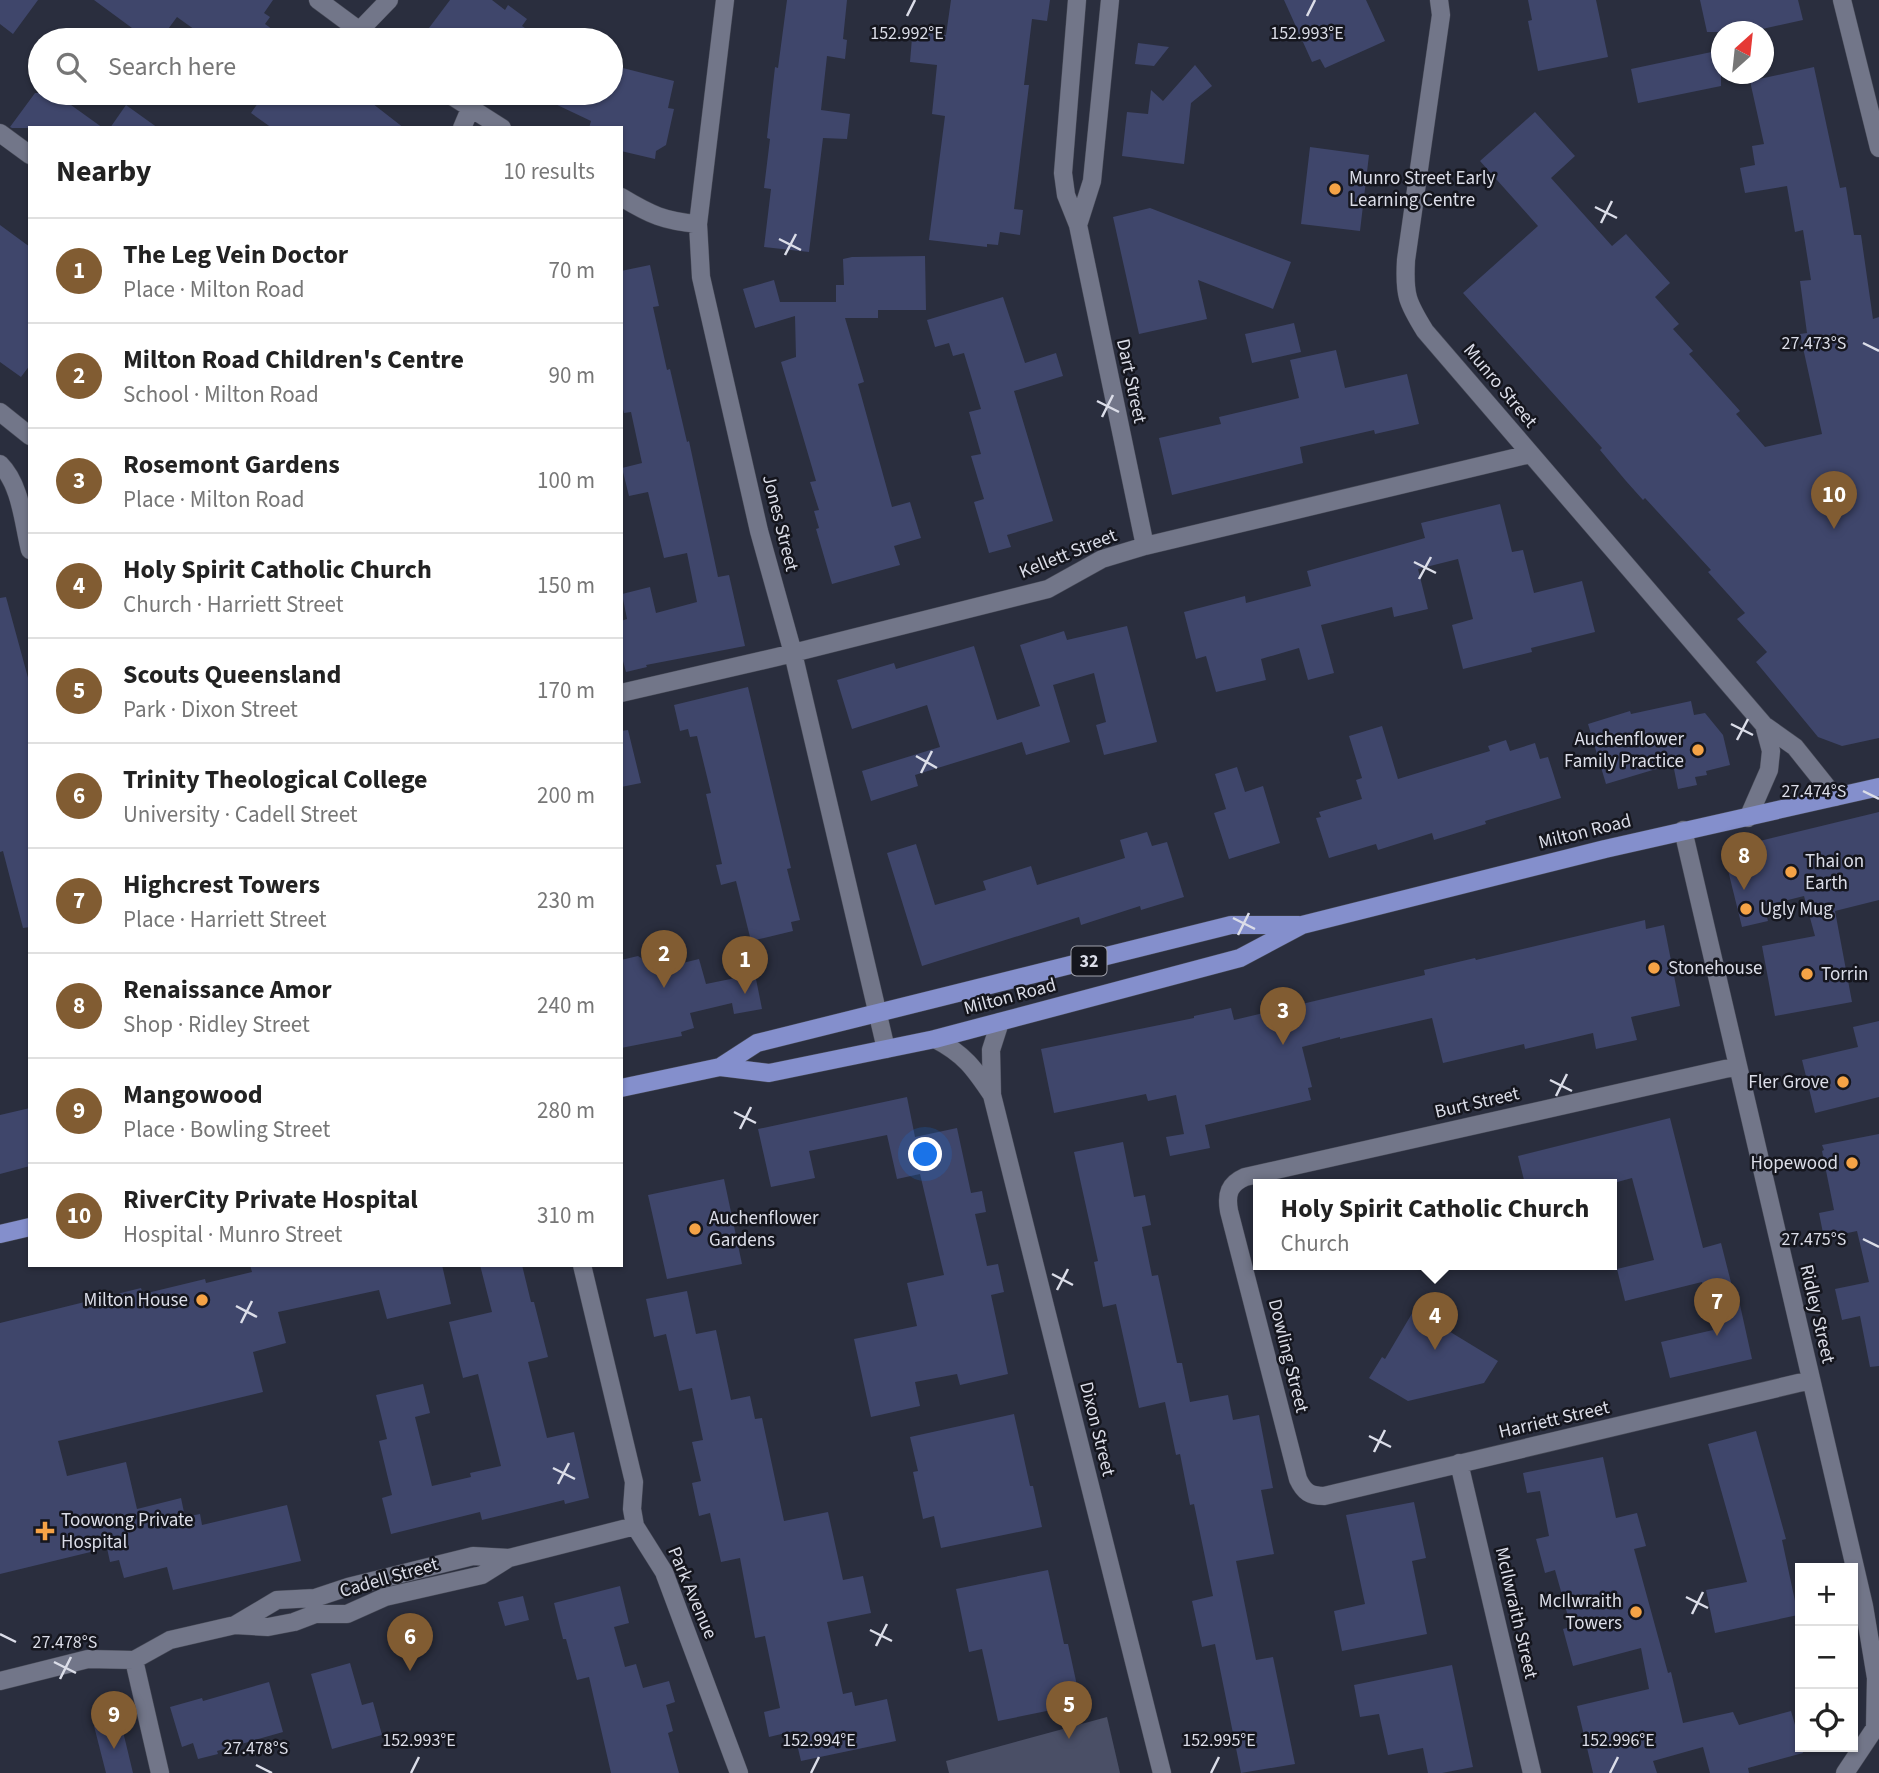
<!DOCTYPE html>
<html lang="en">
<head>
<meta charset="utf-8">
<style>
  body { margin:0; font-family:"Source Sans 3",sans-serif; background:#f2f2f2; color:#222 }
  .controls { position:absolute; right:21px; bottom:21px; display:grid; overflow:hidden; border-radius:0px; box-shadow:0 2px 5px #0004 }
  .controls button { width:63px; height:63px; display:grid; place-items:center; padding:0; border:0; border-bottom:2px solid #e0e0e0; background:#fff; color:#222; font:35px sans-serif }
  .compass { position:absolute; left:1711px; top:21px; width:63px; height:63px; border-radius:50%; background:#fff; box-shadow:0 2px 5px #0004; rotate:27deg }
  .you { position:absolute; left:926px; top:1155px; width:24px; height:24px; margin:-18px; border:5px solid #fff; border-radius:50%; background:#1a73e8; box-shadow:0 0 0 10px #1a73e833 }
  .badge { display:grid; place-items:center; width:46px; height:46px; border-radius:50%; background:#815c32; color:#fff; font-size:23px; font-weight:700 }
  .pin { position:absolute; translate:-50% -58px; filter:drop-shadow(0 2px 4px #0008) }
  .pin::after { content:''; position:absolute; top:37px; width:24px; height:21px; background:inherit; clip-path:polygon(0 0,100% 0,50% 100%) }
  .popup { position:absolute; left:1253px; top:1179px; width:364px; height:91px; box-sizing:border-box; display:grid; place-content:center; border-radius:0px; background:#fff; filter:drop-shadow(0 2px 5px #0005); font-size:23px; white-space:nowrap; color:#767676 }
  .popup b { font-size:26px; color:#222 }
  .popup::after { content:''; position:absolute; left:50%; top:100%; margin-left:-14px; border:14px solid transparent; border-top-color:#fff }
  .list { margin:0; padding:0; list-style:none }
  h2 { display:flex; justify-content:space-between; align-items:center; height:91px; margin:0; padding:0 28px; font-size:30px }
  h2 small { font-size:23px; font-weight:400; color:#767676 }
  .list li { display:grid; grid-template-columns:46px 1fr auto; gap:21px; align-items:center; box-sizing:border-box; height:105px; padding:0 28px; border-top:2px solid #e0e0e0 }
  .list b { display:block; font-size:26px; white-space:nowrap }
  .list p { margin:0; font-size:23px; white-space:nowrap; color:#767676 }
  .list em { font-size:23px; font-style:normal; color:#767676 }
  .icon { flex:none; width:38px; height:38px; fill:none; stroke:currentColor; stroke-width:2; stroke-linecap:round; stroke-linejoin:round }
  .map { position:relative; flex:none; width:1879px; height:1773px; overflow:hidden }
  .search { position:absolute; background:#fff; box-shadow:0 2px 5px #0004; left:28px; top:28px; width:595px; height:77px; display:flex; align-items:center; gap:18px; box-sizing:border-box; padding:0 24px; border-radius:38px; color:#767676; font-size:26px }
  .panel { position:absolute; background:#fff; box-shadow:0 2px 5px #0004; left:28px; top:126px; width:595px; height:1141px; border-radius:0px }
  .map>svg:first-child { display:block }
</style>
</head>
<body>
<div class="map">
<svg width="1879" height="1773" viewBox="0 0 1879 1773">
  <rect width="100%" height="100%" fill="#2a2e3e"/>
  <path fill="#4a4f66" d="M1107,1717L1120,1773H949L946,1761Z"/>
  <path fill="#3f466b" d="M0,0H38L13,34L0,24Z
    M94,0H273L264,13L270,17L265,24L287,40H209L177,17L160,40H123L132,28Z
    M450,0H492L505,10L508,5L527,19L522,26L525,28L516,40H446L429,28Z
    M787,0H847L843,39L847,40L845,59L827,56L821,110L850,114L847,139L823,138L809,252L764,247L771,189L764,188L770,139L767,138L775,67L778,68Z
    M951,0H1050L1047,21L1032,19L1024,85H1029L1014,209L1023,210L1020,235L1000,232L998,245L987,244V247L929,240L945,116L932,114L937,65L910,62L912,38L922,39V32L946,35Z
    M1284,0H1366L1385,41L1325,68L1320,59L1312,62Z
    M1528,0H1596L1608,57L1538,71L1528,21L1532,20Z
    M1700,0H1798L1803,20L1749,32H1707Z
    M1138,43L1169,47L1154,66L1135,64Z
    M1721,50V86L1638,103L1631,69Z
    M611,65L674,81L668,108L674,109L666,145L656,151L655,159L621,151V128H589L591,121L532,93H611Z
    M1195,65L1212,86L1191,103L1184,164L1122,156L1127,112L1148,114L1151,90L1163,101Z
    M1814,67L1840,188L1846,187L1854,235H1861L1873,319L1879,317V738L1842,746L1818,737L1756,662L1767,652L1737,619L1745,613L1708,572L1711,570L1645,498L1643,500L1626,481L1600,450L1602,448L1463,293L1538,226L1480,161L1535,112L1575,156L1551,178L1612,246L1626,234L1670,283L1655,297L1679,324L1673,329L1693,351L1689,354L1740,411L1736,414L1765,447L1822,434L1800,334L1807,333L1800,281L1811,280L1803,230L1795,232L1787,186L1745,193L1740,168L1755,165L1752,146L1764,144L1750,81Z
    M35,93H64L75,101L71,105L103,128H12L10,127Z
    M265,93H359L404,128H272L251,113Z
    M126,105L158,128H110Z
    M1310,147L1369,155L1360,231L1301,224Z
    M1150,208L1291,262L1273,309L1198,280L1207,319L1139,334L1113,217Z
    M0,225L30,247V365L21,377L0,362Z
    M925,256L926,310H878V318H845L864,382L858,384L892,507L910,502L921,538L894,546L900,565L832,584L816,529L819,528L814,511L819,510L810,482L816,481L781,362L796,357L795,316L755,328L743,289L774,280L780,302H836V285H844L843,259L852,257Z
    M650,265L659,306L653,307L667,370L670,369L687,442L689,441L718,577L729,575L745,646L646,665L647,667L626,672L621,654V621L627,619L622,594L650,587L656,613L697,602L687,553L664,558L648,492L629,496L622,468L642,463L631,412L624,413L621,401V271Z
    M1003,297L1025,363L1056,353L1063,376L1014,391L1053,521L1007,535L1011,547L989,553L974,502L984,499L971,456L981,454L969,412L981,409L964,353L953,356L949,343L935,347L927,320Z
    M1294,323L1301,352L1252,363L1245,334Z
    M1336,350L1345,388L1407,374L1419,424L1375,434L1374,430L1300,447L1303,463L1172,495L1159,438L1221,424L1219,417L1299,398L1290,360Z
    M1500,504L1512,552L1523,550L1534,593L1582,581L1595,632L1531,648L1532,652L1463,669L1452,625L1473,619L1458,559L1418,569L1428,609L1394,617L1392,607L1321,625L1334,673L1308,680L1299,648L1261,659L1266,680L1216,692L1206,656L1196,659L1184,612L1245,596L1246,603L1311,586L1307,571L1425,538L1421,523Z
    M6,597L30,685V927L23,928L3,851L0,852V598Z
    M1127,626L1157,742L1104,755L1096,725L1106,722L1094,673L1053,685L1070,742L1026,755L1022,742L915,775L918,786L871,801L862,771L940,747L927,705L852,729L837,680L894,663L896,669L974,646L997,720L1040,706L1020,645L1064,631L1067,640Z
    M748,687L791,868L787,869L800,920L791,922L793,931L751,941L736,881L721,885L716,865L722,864L706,794L711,793L697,736L690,737L688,729L680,731L674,705Z
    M1691,701L1694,715L1705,713L1723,735L1730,765L1706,771L1707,775L1695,777L1697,785L1678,789L1673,764L1606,784L1588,724L1630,711L1631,714Z
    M1382,726L1398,779L1490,751L1488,746L1506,740L1510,751L1535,743L1540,759L1548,757L1561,798L1485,821L1486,824L1434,840L1432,833L1378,850L1376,844L1329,858L1316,818L1321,817L1319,812L1362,799L1356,780L1362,778L1349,736Z
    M628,730L641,783L621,787V731Z
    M1237,767L1245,792L1263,786L1280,843L1229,859L1214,813L1226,809L1215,774Z
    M1879,812V900L1835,911L1852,1002L1775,1016L1762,946L1815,936L1804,896L1764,906L1768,921L1742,927L1723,850Z
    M1147,832L1152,846L1167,842L1184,897L1141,910L1140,906L1081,925L1079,917L922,966L887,853L916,844L935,905L986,890L983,881L1031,866L1037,885L1125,858L1120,840Z
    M1645,920L1646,929L1664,925L1680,1006L1631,1017L1637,1040L1596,1049L1593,1033L1525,1049L1524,1044L1443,1063L1432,1018L1340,1039V1037L1302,1047L1312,1087L1308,1088L1311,1100L1205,1125L1210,1148L1170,1156L1166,1137L1184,1134L1176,1095L1148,1101L1146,1094L1054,1113L1041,1049L1194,1018V1016L1231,1008L1234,1020L1425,975L1424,970L1475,958L1476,960Z
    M638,956L658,969L699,959L706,984L755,974L762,1009L734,1014L732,1003L690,1013L694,1028L681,1032L682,1036L621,1048V960Z
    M1879,1021V1097L1815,1113L1802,1060L1858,1047L1853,1027Z
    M907,1097L915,1137L957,1128L971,1193L982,1191L986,1212L975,1214L987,1266L998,1264L1004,1292L991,1295L1008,1374L960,1385L957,1374L915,1382L920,1406L871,1417L854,1339L917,1326L907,1283L944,1275L920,1174L897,1179L887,1135L809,1151L815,1178L771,1187L758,1129Z
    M30,1108V1166L0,1174V1115Z
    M1670,1118L1703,1248L1721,1243L1737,1306L1740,1305L1752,1359L1670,1378L1661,1342L1713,1330L1702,1282L1625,1301L1617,1269L1654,1260L1632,1178L1610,1184H1525L1518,1156Z
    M1879,1134V1366L1870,1367L1860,1316L1842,1320L1835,1289L1869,1282L1857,1231L1824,1238L1819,1213L1834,1210L1822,1151L1824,1150L1822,1145Z
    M1123,1142L1134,1197L1145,1195L1151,1225L1142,1227L1152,1276L1158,1275L1177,1363H1182L1190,1402L1228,1395L1233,1420L1259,1415L1273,1488L1261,1490L1274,1554L1236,1561L1256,1660L1273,1657L1295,1764L1241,1773L1215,1644L1202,1647L1192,1601L1213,1596L1194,1504L1190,1505L1180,1454L1176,1455L1165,1402L1139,1408L1116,1304L1103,1307L1094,1262L1098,1261L1074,1152Z
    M724,1179L742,1264L667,1279L648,1195Z
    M250,1265H442L451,1304L387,1319L379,1290L278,1312L286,1343L253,1352L263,1392L58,1441L67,1476L126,1462L137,1509L181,1498L185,1517L200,1514L202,1525L287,1505L301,1561L173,1590L167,1567L124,1578L119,1560L110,1562L107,1548L0,1574V1323L141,1288L143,1294L205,1279L206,1283L252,1272Z
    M480,1265H522L531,1302H534L548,1357L528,1362L547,1438L574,1432L589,1498L565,1504L564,1500L482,1520L480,1512L391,1534L382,1498L392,1495L379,1441L387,1439L376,1395L423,1384L430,1413L415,1417L432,1486L471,1477L470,1473L501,1466L478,1374L463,1378L449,1322L492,1312Z
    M687,1291L696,1334L716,1330L731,1400L750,1396L755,1419L762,1418L784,1521L828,1512L843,1580L863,1576L871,1613L827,1622L843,1694L852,1692L855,1706L887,1699L896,1741L801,1761L794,1731L769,1737L764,1712L780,1708L765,1636L755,1638L740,1558L721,1562L710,1513L699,1516L692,1483L701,1481L692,1442L703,1440L692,1388L679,1391L666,1334L654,1337L646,1299Z
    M1417,1305L1437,1317L1434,1322L1498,1361L1484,1383L1408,1401L1369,1378L1382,1357L1385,1359Z
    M1014,1414L1030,1486H1033L1042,1527L941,1548L934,1516L923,1519L913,1472L918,1471L910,1437Z
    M1756,1431L1786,1539L1782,1540L1798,1615L1715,1633L1706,1590L1747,1582L1708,1444Z
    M1603,1457L1616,1518L1637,1513L1646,1546L1634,1549L1668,1673L1671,1672L1683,1723L1733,1712L1739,1725L1791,1711L1803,1753L1748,1768L1749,1773H1710L1703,1747L1653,1761L1657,1773H1593L1577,1706L1649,1689L1641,1648L1573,1666L1563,1629L1571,1627L1555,1570L1545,1573L1536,1539L1549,1536L1540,1491L1527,1493L1523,1473Z
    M1414,1502L1426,1558L1412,1561L1427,1634L1342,1651L1334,1611L1365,1604L1346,1515Z
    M1048,1570L1064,1644H1068L1081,1704L998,1721L982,1649L969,1652L956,1589Z
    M620,1586L629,1623L614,1627L625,1667L636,1664L643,1688L669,1681L675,1702L666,1705L673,1731L668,1733L679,1773H611L589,1677L577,1680L566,1639H563L554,1603Z
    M523,1596L529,1620L505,1626L498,1602Z
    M350,1663L362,1705L373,1702L382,1735L332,1749L311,1674Z
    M1452,1665L1473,1767L1442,1773H1428L1423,1748L1388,1755L1379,1714L1360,1717L1354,1685Z
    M269,1682L283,1732L217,1751L218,1754L198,1759L193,1743L182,1747L170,1707L202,1698L203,1701Z
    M120,1719L133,1773H106L94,1726Z"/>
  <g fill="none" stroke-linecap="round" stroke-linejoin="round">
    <defs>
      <path id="minor" d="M318,0L372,40
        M725,0L698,224L701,277L759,531L793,653L886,1049
        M1077,0L1063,173L1066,195L1078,225L1145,546
        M1439,0L1441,15L1406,260C1404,295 1407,302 1425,331L1764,725L1795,747L1835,797
        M1842,0L1879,148
        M359,31L389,0
        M447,93L502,128
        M462,128L470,109
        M0,133L30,155
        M621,197C651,215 664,221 698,224
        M1078,225L1092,181L1110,0
        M0,412L30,436
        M0,464C21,485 23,522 30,550
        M621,693L777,657L1048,589L1102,559L1145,546L1530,454
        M1748,818L1769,770L1771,751L1764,725
        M1683,830L1864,1606L1876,1678L1875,1728L1845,1773
        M1000,1022L991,1050L992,1095L1162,1773
        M935,1039C964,1054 974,1068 992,1095
        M1738,1066L1245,1177C1229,1184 1226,1194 1229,1211L1298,1479C1304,1492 1310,1496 1324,1496L1811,1380
        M582,1265L634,1482L632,1509L635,1526L664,1572L739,1773
        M1459,1463L1532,1773
        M235,1625L277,1600L315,1598L348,1587L473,1556L509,1558L635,1526
        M134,1660L160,1773
        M0,1681L88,1659L134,1660L170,1640L235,1625L268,1627L294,1622L315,1614H347L385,1597L482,1575L509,1558"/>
      <path id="primary" d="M720,1067L757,1043L1231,925H1299
        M621,1088L720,1067L769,1073L935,1039L1240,958L1302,925L1605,849L1879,787
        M0,1234L30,1227"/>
    </defs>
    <use href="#minor" stroke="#474a57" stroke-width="19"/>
    <use href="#primary" stroke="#474a57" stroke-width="19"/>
    <use href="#minor" stroke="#727689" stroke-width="18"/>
    <use href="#primary" stroke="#848fcc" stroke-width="18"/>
  </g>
  <path fill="none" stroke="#dbdde8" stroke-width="2.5" d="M907,16L915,0M1307,16L1315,0M1595,207L1617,218M1601,223L1612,201M779,239L801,250M785,255L796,234M1863,343L1879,351M1097,401L1119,412M1102,417L1113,395M1414,562L1436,573M1419,579L1431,557M1731,724L1753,735M1737,740L1748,719M916,756L937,768M921,773L932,751M1863,791L1879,799M1233,918L1255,929M1238,935L1249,913M1550,1080L1572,1091M1556,1096L1567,1074M734,1112L756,1123M740,1129L751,1107M1863,1239L1879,1247M1052,1274L1073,1285M1057,1290L1068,1269M236,1306L257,1317M241,1323L252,1301M1369,1436L1391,1447M1374,1452L1385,1430M553,1468L575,1479M558,1484L569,1463M1686,1597L1708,1608M1692,1614L1703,1592M870,1630L892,1641M0,1634L16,1642M876,1646L887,1624M54,1662L76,1673M60,1679L71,1657M256,1765L272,1773M411,1773L419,1757M811,1773L819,1757M1211,1773L1219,1757M1610,1773L1618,1757"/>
  <g fill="#f5a346" stroke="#15161e" stroke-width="2.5">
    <circle cx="1335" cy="189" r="7"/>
    <circle cx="1698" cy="750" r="7"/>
    <circle cx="1791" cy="872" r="7"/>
    <circle cx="1746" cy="909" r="7"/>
    <circle cx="1654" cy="968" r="7"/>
    <circle cx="1807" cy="974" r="7"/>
    <circle cx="1843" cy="1082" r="7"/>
    <circle cx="1852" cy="1163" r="7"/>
    <circle cx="695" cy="1229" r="7"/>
    <circle cx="202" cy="1300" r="7"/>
    <path d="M41.5 1520.5h7v7h7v7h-7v7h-7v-7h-7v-7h7z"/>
    <circle cx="1636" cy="1612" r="7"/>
  </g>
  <g text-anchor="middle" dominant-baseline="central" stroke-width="5" stroke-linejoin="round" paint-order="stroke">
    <rect fill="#15161e" stroke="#a0a1ab" stroke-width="2" x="1071.5" y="946.5" width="35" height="29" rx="5"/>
    <g font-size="18" font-weight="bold" fill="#dbdde8">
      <text x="1089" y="961">32</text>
    </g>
    <g font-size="19" fill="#dbdde8" stroke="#15161e" text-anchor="start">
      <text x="1349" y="178">Munro Street Early<tspan x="1349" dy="22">Learning Centre</tspan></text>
      <text x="1684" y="739" text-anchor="end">Auchenflower<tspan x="1684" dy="22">Family Practice</tspan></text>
      <text x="1805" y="861">Thai on<tspan x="1805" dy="22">Earth</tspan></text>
      <text x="1760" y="909">Ugly Mug</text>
      <text x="1668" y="968">Stonehouse</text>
      <text x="1821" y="974">Torrin</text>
      <text x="1829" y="1082" text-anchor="end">Fler Grove</text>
      <text x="1838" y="1163" text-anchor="end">Hopewood</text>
      <text x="709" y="1218">Auchenflower<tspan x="709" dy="22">Gardens</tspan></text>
      <text x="188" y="1300" text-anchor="end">Milton House</text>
      <text x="61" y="1520">Toowong Private<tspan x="61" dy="22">Hospital</tspan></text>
      <text x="1622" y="1601" text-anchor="end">McIlwraith<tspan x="1622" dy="22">Towers</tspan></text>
    </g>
    <g font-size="19" fill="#dbdde8" stroke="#15161e">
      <text transform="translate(1131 381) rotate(78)">Dart Street</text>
      <text transform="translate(1500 386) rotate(50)">Munro Street</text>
      <text transform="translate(780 523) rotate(76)">Jones Street</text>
      <text transform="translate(1068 554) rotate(-22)">Kellett Street</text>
      <text transform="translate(1585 832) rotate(-14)">Milton Road</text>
      <text transform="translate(1010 997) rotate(-15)">Milton Road</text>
      <text transform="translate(1477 1103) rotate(-13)">Burt Street</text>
      <text transform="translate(1817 1314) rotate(77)">Ridley Street</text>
      <text transform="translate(1288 1356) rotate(76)">Dowling Street</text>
      <text transform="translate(1554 1420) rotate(-13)">Harriett Street</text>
      <text transform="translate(1097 1429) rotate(76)">Dixon Street</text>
      <text transform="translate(389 1578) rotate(-16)">Cadell Street</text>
      <text transform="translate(692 1593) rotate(67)">Park Avenue</text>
      <text transform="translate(1516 1613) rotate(77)">McIlwraith Street</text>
    </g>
  </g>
  <g font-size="18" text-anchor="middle" fill="#dbdde8" stroke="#15161e" stroke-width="5" stroke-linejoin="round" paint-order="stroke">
    <text x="907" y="39">152.992°E</text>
    <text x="1307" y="39">152.993°E</text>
    <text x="1814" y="349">27.473°S</text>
    <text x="1814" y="797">27.474°S</text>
    <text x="1814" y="1245">27.475°S</text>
    <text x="65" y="1648">27.478°S</text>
    <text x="419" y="1746">152.993°E</text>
    <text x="819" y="1746">152.994°E</text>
    <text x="1219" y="1746">152.995°E</text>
    <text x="1618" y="1746">152.996°E</text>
    <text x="256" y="1754">27.478°S</text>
  </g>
</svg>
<div class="controls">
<button>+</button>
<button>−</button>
<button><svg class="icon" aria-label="locate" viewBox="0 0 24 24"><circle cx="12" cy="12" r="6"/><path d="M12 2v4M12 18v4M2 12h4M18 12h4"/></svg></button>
</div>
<svg class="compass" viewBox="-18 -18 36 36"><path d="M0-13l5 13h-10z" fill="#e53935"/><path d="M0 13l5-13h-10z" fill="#767676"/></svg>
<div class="you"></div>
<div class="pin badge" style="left:745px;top:994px">1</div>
<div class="pin badge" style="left:664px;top:988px">2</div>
<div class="pin badge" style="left:1283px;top:1045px">3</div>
<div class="pin badge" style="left:1435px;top:1350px">4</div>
<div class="popup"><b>Holy Spirit Catholic Church</b>Church</div>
<div class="pin badge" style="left:1069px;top:1739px">5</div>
<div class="pin badge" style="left:410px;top:1671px">6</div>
<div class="pin badge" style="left:1717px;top:1336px">7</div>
<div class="pin badge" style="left:1744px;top:890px">8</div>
<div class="pin badge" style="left:114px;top:1749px">9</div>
<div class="pin badge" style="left:1834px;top:529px">10</div>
<div class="search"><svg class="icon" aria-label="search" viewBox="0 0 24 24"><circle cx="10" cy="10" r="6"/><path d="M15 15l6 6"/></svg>Search here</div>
<section class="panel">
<h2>Nearby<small>10 results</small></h2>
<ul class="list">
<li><span class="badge">1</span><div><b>The Leg Vein Doctor</b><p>Place · Milton Road</p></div><em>70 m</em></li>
<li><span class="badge">2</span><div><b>Milton Road Children's Centre</b><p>School · Milton Road</p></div><em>90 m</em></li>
<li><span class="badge">3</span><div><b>Rosemont Gardens</b><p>Place · Milton Road</p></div><em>100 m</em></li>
<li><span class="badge">4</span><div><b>Holy Spirit Catholic Church</b><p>Church · Harriett Street</p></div><em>150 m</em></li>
<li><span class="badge">5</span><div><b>Scouts Queensland</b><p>Park · Dixon Street</p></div><em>170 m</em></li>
<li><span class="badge">6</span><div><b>Trinity Theological College</b><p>University · Cadell Street</p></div><em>200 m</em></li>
<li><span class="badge">7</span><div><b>Highcrest Towers</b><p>Place · Harriett Street</p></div><em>230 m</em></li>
<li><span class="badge">8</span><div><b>Renaissance Amor</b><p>Shop · Ridley Street</p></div><em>240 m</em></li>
<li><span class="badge">9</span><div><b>Mangowood</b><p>Place · Bowling Street</p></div><em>280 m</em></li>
<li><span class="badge">10</span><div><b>RiverCity Private Hospital</b><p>Hospital · Munro Street</p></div><em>310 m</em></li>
</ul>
</section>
</div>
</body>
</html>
